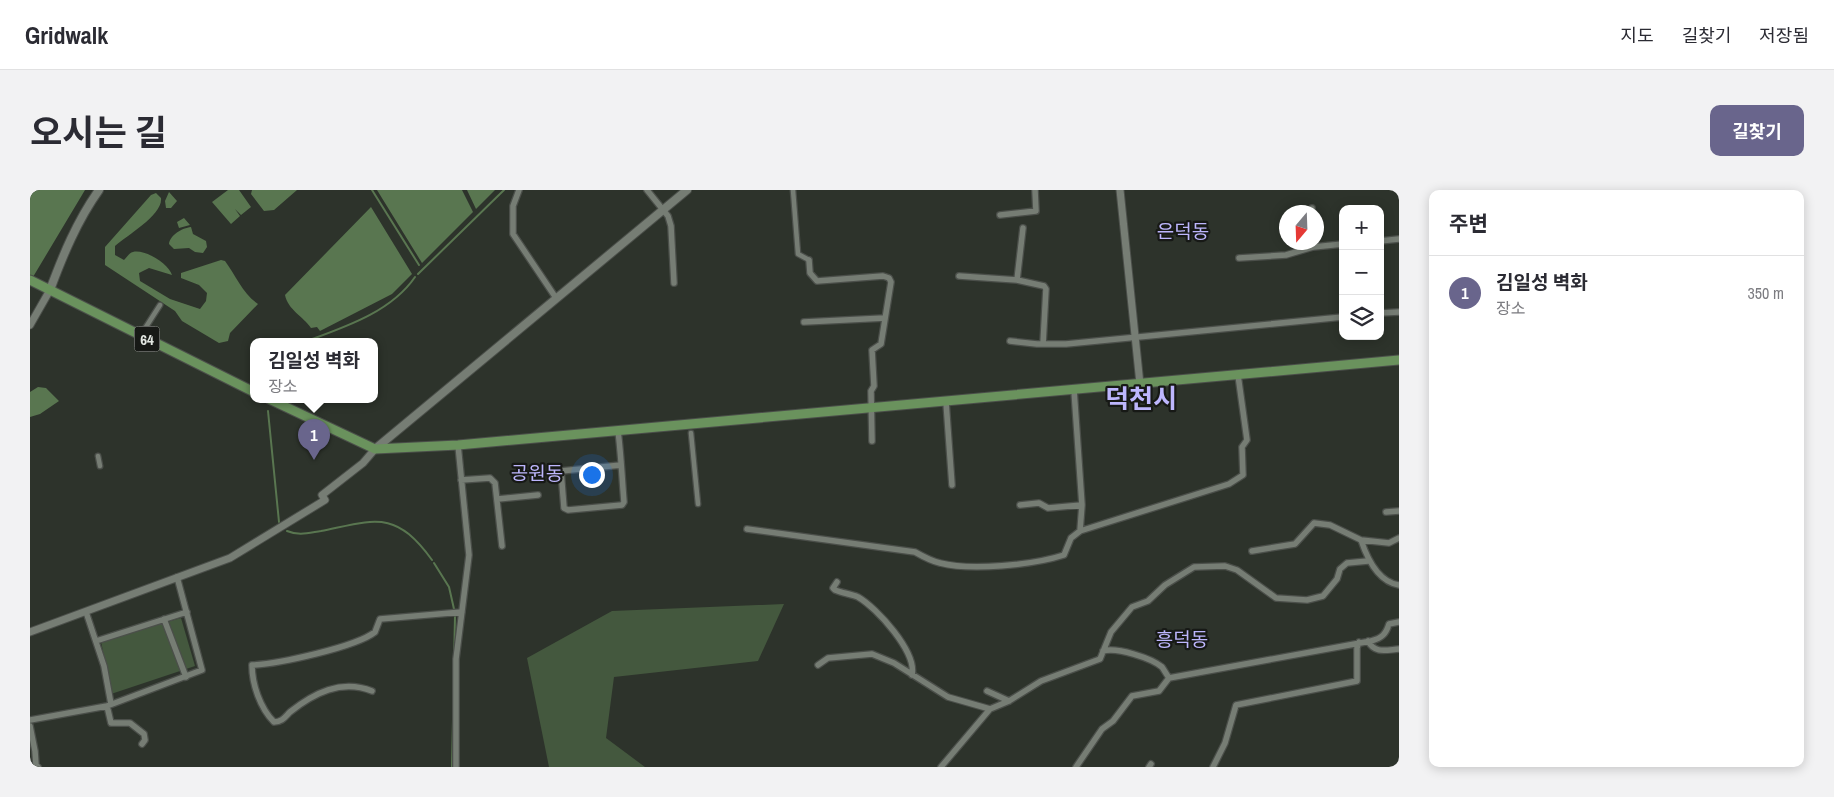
<!DOCTYPE html>
<html lang="ko">
<head>
<meta charset="utf-8">
<style>
  body { margin:0; font-family:"Archivo Narrow","Noto Sans KR",sans-serif; background:#f2f2f3; color:#2b2b33 }
  .controls { position:absolute; right:15px; top:15px; display:grid; overflow:hidden; border-radius:10px; box-shadow:0 2px 12px #0003 }
  .controls button { width:45px; height:45px; display:grid; place-items:center; padding:0; border:0; border-bottom:1px solid #e1e1e2; background:#fff; color:#2b2b33; font:25px sans-serif }
  .compass { position:absolute; left:1249px; top:15px; width:45px; height:45px; border-radius:50%; background:#fff; box-shadow:0 2px 12px #0003; rotate:199deg }
  .you { position:absolute; left:561px; top:284px; width:18px; height:18px; margin:-12px; border:4px solid #fff; border-radius:50%; background:#1a73e8; box-shadow:0 0 0 8px #1a73e833 }
  .badge { display:grid; place-items:center; width:32px; height:32px; border-radius:50%; background:#69658c; color:#fff; font-size:16px; font-weight:700 }
  .pin { position:absolute; translate:-50% -41px; filter:drop-shadow(0 1px 2px #0008) }
  .pin::after { content:''; position:absolute; top:26px; width:18px; height:15px; background:inherit; clip-path:polygon(0 0,100% 0,50% 100%) }
  .popup { position:absolute; left:220px; top:148px; width:128px; height:65px; box-sizing:border-box; display:grid; place-content:center; border-radius:10px; background:#fff; filter:drop-shadow(0 1px 4px #0005); font-size:16px; white-space:nowrap; color:#7c7c81 }
  .popup b { font-size:19px; color:#2b2b33 }
  .popup::after { content:''; position:absolute; left:50%; top:100%; margin-left:-10px; border:10px solid transparent; border-top-color:#fff }
  .list { margin:0; padding:0; list-style:none }
  h2 { display:flex; justify-content:space-between; align-items:center; height:65px; margin:0; padding:0 20px; font-size:21px }
  h2 small { font-size:16px; font-weight:400; color:#7c7c81 }
  .list li { display:grid; grid-template-columns:32px 1fr auto; gap:15px; align-items:center; box-sizing:border-box; height:75px; padding:0 20px; border-top:1px solid #e1e1e2 }
  .list b { display:block; font-size:19px; white-space:nowrap }
  .list p { margin:0; font-size:16px; white-space:nowrap; color:#7c7c81 }
  .list em { font-size:16px; font-style:normal; color:#7c7c81 }
  .icon { flex:none; width:28px; height:28px; fill:none; stroke:currentColor; stroke-width:2; stroke-linecap:round; stroke-linejoin:round }
  .map { position:relative; flex:none; width:1369px; height:577px; overflow:hidden; border-radius:10px }
  header { display:flex; align-items:center; gap:30px; box-sizing:border-box; height:70px; padding:0 25px; background:#fff; border-bottom:1px solid #e1e1e2 }
  header strong { font-size:24px }
  nav { display:flex; gap:28px; margin-inline-start:auto; font-size:18px }
  .intro { display:flex; align-items:center; justify-content:space-between; box-sizing:border-box; height:120px; padding:0 30px }
  h1 { margin:0; font-size:35px }
  .button { padding:12px 22px; border-radius:10px; background:#69658c; color:#fff; font-size:18px; font-weight:700 }
  main { display:flex; gap:30px; padding:0 30px }
  aside { flex:1; background:#fff; border-radius:10px; box-shadow:0 2px 12px #0003 }
  .map>svg:first-child { display:block }
</style>
</head>
<body>
<header>
<strong>Gridwalk</strong>
<nav><a>지도</a><a>길찾기</a><a>저장됨</a></nav>
</header>
<div class="intro"><h1>오시는 길</h1><a class="button">길찾기</a></div>
<main>
<div class="map">
<svg width="1369" height="577" viewBox="0 0 1369 577">
  <rect width="100%" height="100%" fill="#2d332b"/>
  <path fill="#44583e" d="M754,414L728,471L584,487L576,548L615,577H519L497,468L582,421Z
    M151,428L165,476L81,504L71,451Z"/>
  <path fill="#597650" d="M0,0H55L0,92Z
    M198,0H209L221,17L211,25L205,19L210,26L201,34L182,12Z
    M222,0H267L244,20L234,21L221,4Z
    M347,0H432L443,22L392,73Z
    M437,0H465L446,19Z
    M139,2L147,11L141,18H136L135,11Z
    M126,3L131,8C133,25 97,45 85,56V65L94,70C97,67 99,63 103,62C115,59 139,74 142,85L119,78L109,83L110,91L140,109L170,119L176,111L177,103L169,95L151,88V83L191,70L195,71C206,86 213,104 228,114L200,143L198,151L189,153L152,131L145,121L75,75V57L121,5Z
    M341,17L382,84L362,104L290,141L287,137L281,138C273,126 258,120 255,105Z
    M154,28L160,35L149,38L147,32Z
    M161,37L163,44L176,51L177,57L173,63L165,62L159,58L144,59L139,54C140,45 152,38 161,37Z
    M8,197L16,198L29,211L10,224L0,227V202Z"/>
  <g fill="none" stroke-linecap="round" stroke-linejoin="round">
    <path stroke="#597650" stroke-width="2" d="M342,0L389,75
      M388,84L474,0
      M277,151C315,137 361,122 385,87
      M238,221L249,332
      M257,341C269,346 278,343 291,341C345,330 365,319 402,370
      M404,373L419,397L424,419
      M423,520L425,426
      M422,577L423,529"/>
    <defs>
      <path id="pedestrian" d="M763,0L768,64L779,70
        M114,140L130,115
        M661,243L668,314
        M68,266L70,276"/>
      <path id="minor" d="M489,0L483,16V44L526,108
        M617,0L638,26L641,36L644,93
        M1282,18V22
        M970,25L1006,21L1005,0
        M1350,51L1369,49
        M1209,68L1256,65L1283,57L1313,54
        M779,70L780,83L787,91L853,86L859,88L861,92L851,154L842,160L844,196L841,201L842,251
        M929,86L987,90L1014,96L1016,99L1013,154
        M987,90L993,38
        M1350,123L1369,122
        M774,132L855,128
        M980,151L1007,154H1036L1313,127
        M1044,200L1052,315L1050,341
        M916,212L922,295
        M588,241C591,264 592,288 594,312L592,315L538,320L534,318L531,281L591,275
        M431,290L460,288L465,293L472,356
        M468,309L508,305
        M990,315L1009,313L1018,318L1052,315
        M1356,322L1369,321
        M717,339L885,362C892,366 901,371 910,373C941,381 1003,375 1034,365L1041,348L1050,341L1199,294L1213,285L1212,257L1217,250L1208,185
        M1331,350L1359,353L1369,348
        M1222,361L1265,354L1284,333L1300,335L1331,350C1337,368 1348,392 1369,395
        M807,392L803,398L805,400C812,403 821,404 828,407C847,418 887,462 882,485
        M56,422L74,476L81,514
        M134,429L156,487
        M66,451L157,422
        M1338,451C1345,464 1356,460 1369,459
        M788,475L798,468L842,464L864,473L918,507L960,519
        M1139,488L1341,451C1352,448 1356,444 1359,434L1369,432
        M342,501C311,489 284,503 260,522C255,527 252,532 244,532C230,518 222,494 222,475C248,474 326,457 345,442L350,429L432,422
        M957,501L979,511
        M77,516L81,533H100L114,544L115,550L112,554
        M0,530L77,516L172,480L147,387
        M0,536L5,561L6,575L8,577
        M426,577V469L439,365L428,255
        M911,577L960,519L979,511L1011,491L1070,469L1081,442L1102,417L1118,411L1135,395L1164,377L1195,376L1207,380L1246,408L1277,410L1293,406L1307,389L1310,379L1317,373L1338,371
        M1046,577L1072,539L1083,531L1102,506L1129,501L1139,488C1137,485 1134,480 1132,477C1121,468 1087,457 1073,461
        M1119,577L1121,574
        M1183,577L1195,553L1206,515L1327,491V458L1329,452"/>
      <path id="tertiary" d="M1090,0L1110,194
        M0,135L20,100
        M0,442L200,368L295,310L292,305L333,273L345,259"/>
      <path id="secondary" d="M20,100C33,65 47,31 69,0
        M345,259L657,0"/>
      <path id="primary" d="M0,90L224,202
        M239,209L345,259L428,255L1369,170"/>
    </defs>
    <use href="#pedestrian" stroke="#4b4f4a" stroke-width="7"/>
    <use href="#minor" stroke="#4b4f4a" stroke-width="8"/>
    <use href="#tertiary" stroke="#4b4f4a" stroke-width="9"/>
    <use href="#secondary" stroke="#4b4f4a" stroke-width="10"/>
    <use href="#primary" stroke="#4b4f4a" stroke-width="11"/>
    <use href="#pedestrian" stroke="#767d74" stroke-width="4.5"/>
    <use href="#minor" stroke="#767d74" stroke-width="5.5"/>
    <use href="#tertiary" stroke="#767d74" stroke-width="7"/>
    <use href="#secondary" stroke="#767d74" stroke-width="8"/>
    <use href="#primary" stroke="#6a925d" stroke-width="9"/>
  </g>
  <g text-anchor="middle" dominant-baseline="central" stroke-width="4.5" stroke-linejoin="round" paint-order="stroke">
    <rect fill="#171916" stroke="#a6a9a5" stroke-width="1" x="104.5" y="136.5" width="25" height="25" rx="4"/>
    <g font-size="15" font-weight="bold" fill="#e3e7e2">
      <text x="117" y="149">64</text>
    </g>
    <g font-size="19" fill="#bdb6fd" stroke="#171916">
      <text x="1153" y="41">은덕동</text>
      <text x="507" y="283">공원동</text>
      <text x="1152" y="449">흥덕동</text>
    </g>
    <g font-size="26" font-weight="bold" fill="#bdb6fd" stroke="#171916">
      <text x="1111" y="208">덕천시</text>
    </g>
  </g>
</svg>
<div class="controls">
<button>+</button>
<button>−</button>
<button><svg class="icon" aria-label="layers" viewBox="0 0 24 24"><path d="M12 4l9 5-9 5-9-5zM3 14l9 5 9-5"/></svg></button>
</div>
<svg class="compass" viewBox="-18 -18 36 36"><path d="M0-13l5 13h-10z" fill="#e53935"/><path d="M0 13l5-13h-10z" fill="#7c7c81"/></svg>
<div class="you"></div>
<div class="pin badge" style="left:284px;top:270px">1</div>
<div class="popup"><b>김일성 벽화</b>장소</div>
</div>
<aside>
<h2>주변<small></small></h2>
<ul class="list">
<li><span class="badge">1</span><div><b>김일성 벽화</b><p>장소</p></div><em>350 m</em></li>
</ul>
</aside>
</main>
</body>
</html>
